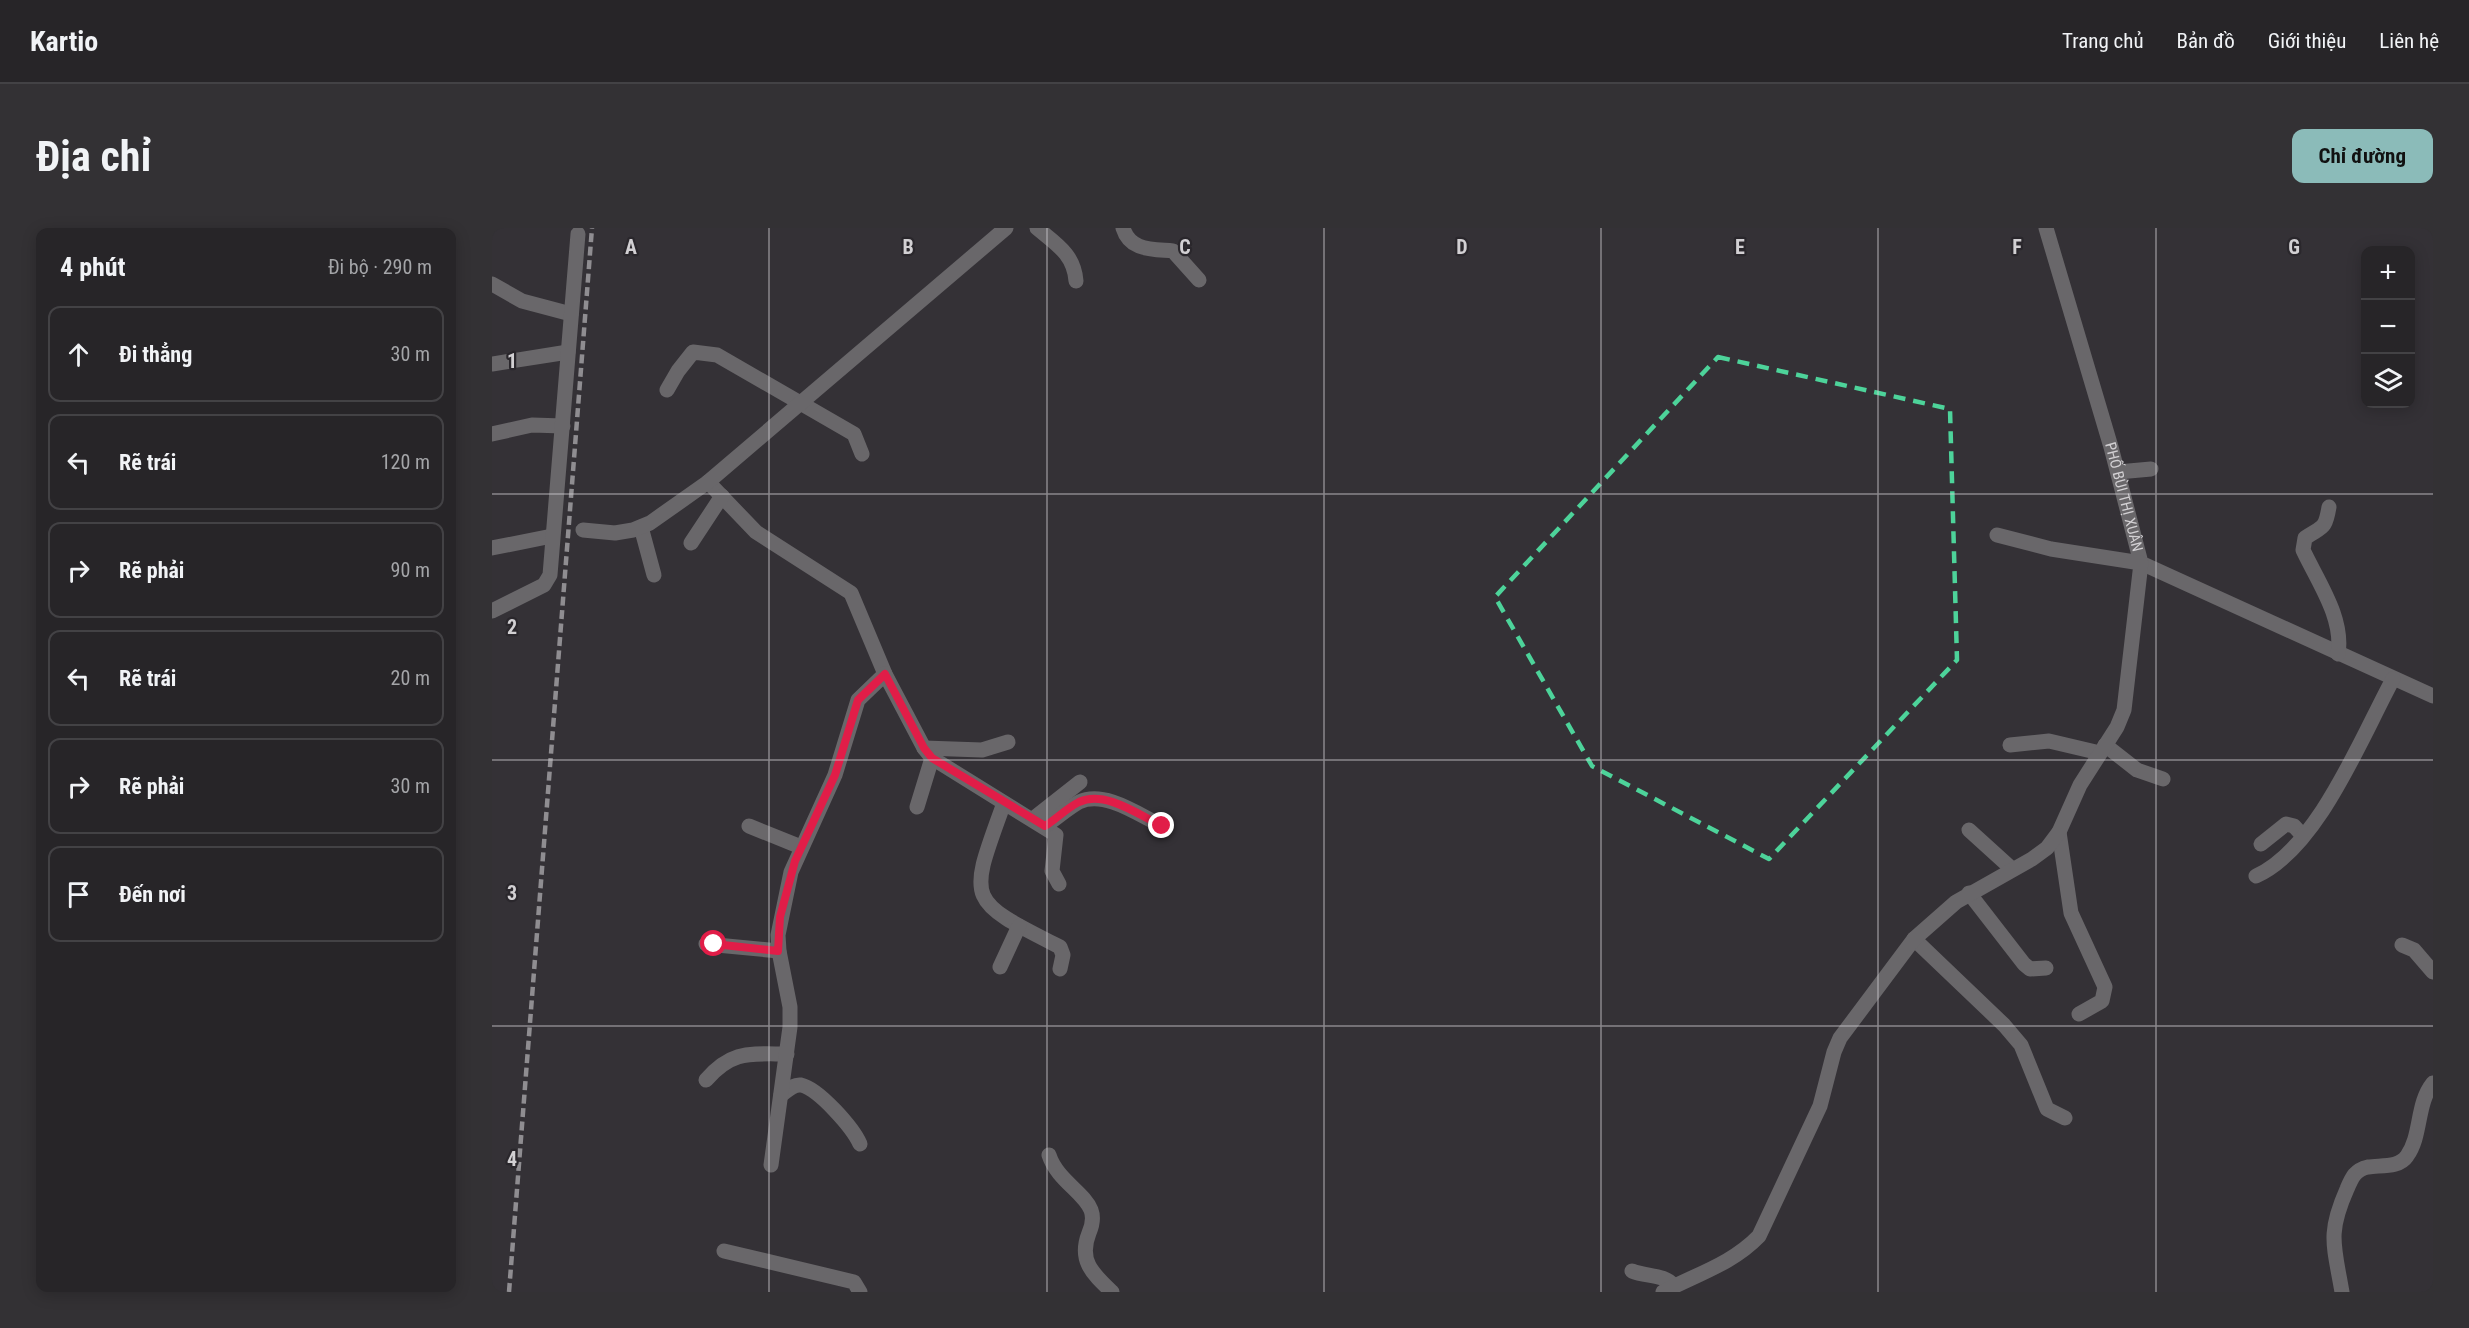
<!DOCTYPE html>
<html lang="vi">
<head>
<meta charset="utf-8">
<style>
  body { margin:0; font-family:"Roboto Condensed",sans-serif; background:#333134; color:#f1f3f6 }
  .controls { position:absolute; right:18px; top:18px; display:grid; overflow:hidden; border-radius:12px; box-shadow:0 3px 15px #0003 }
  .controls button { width:54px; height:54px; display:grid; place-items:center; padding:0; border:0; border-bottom:2px solid #434245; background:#272528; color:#f1f3f6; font:30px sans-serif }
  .stop { position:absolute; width:18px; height:18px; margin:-14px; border:4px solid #e11d48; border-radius:50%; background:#fff }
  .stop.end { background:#e11d48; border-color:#fff; box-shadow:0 2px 6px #0008 }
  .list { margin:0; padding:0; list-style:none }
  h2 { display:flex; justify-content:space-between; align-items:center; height:78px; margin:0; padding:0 24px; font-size:26px }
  h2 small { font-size:20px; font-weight:400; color:#a4a5a8 }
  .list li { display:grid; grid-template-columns:39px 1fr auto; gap:18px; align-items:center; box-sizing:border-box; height:96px; margin:0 12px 12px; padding:0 12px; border:2px solid #434245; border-radius:12px }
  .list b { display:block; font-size:22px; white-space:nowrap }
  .list em { font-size:20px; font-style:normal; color:#a4a5a8 }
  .icon { flex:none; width:33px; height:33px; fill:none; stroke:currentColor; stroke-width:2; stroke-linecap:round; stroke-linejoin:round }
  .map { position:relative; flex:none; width:1941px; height:1064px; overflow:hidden; border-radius:12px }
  header { display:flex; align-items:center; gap:36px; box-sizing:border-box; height:84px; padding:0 30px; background:#272528; border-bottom:2px solid #434245 }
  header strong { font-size:28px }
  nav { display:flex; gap:33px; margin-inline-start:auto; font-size:21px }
  .intro { display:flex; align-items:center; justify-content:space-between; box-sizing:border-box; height:144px; padding:0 36px }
  h1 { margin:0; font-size:42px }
  .button { padding:15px 27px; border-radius:12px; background:#8bbbb9; color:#111; font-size:21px; font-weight:700 }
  main { display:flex; gap:36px; padding:0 36px }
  aside { flex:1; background:#272528; border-radius:12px; box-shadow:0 3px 15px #0003 }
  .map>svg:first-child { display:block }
</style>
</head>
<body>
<header>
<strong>Kartio</strong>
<nav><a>Trang chủ</a><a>Bản đồ</a><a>Giới thiệu</a><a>Liên hệ</a></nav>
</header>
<div class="intro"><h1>Địa chỉ</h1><a class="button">Chỉ đường</a></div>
<main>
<aside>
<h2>4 phút<small>Đi bộ · 290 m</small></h2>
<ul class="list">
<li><svg class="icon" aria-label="ahead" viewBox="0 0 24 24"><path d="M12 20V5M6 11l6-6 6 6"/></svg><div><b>Đi thẳng</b></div><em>30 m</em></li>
<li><svg class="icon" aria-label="left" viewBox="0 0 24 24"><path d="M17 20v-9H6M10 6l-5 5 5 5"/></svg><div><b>Rẽ trái</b></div><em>120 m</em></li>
<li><svg class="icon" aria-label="right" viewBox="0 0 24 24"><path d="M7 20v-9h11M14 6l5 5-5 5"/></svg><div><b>Rẽ phải</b></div><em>90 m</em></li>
<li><svg class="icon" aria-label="left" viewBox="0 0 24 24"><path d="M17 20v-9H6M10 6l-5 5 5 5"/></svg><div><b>Rẽ trái</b></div><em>20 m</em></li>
<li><svg class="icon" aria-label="right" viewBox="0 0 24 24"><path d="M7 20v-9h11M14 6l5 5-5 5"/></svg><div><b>Rẽ phải</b></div><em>30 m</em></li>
<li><svg class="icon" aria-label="arrive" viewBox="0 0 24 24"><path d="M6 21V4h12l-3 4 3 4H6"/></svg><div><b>Đến nơi</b></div></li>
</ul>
</aside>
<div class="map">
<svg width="1941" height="1064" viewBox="0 0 1941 1064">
  <rect width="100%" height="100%" fill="#343136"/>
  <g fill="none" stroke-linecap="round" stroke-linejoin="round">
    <g stroke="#69676a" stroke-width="15">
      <path d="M545,0C564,16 582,26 584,53"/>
      <path d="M631,0C638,23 660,21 681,23L707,52"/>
      <path id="s1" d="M1554,0L1619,219L1649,335L1941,468"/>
      <path d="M0,56L30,73L79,86"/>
      <path d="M0,136L76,124"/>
      <path d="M175,162L186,143L201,124L225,127L362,206L370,226"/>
      <path d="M0,206L40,197L71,198"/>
      <path d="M1626,244L1659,241"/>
      <path d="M216,254L264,304L359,365L393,446L432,520L440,530L564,607L560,643L567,656"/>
      <path d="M1837,279C1833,303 1830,298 1813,310L1811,322C1826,354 1852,390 1846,426"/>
      <path d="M149,299L162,347"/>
      <path d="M91,302L123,305L141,302L158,295L216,254L514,0"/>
      <path d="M199,315L230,268"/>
      <path d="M0,320L60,308"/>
      <path d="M0,383L52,357L58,347L86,6"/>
      <path d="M1518,517L1557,513L1608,525"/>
      <path d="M1613,517L1645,542L1671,551"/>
      <path d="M432,520L490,522L516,514"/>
      <path d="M512,575C476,674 473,671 568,719L571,727L568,741"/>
      <path d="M425,579L440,530"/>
      <path d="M541,591L588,554"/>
      <path d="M257,598L309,619"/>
      <path d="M553,598C564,591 576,580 587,574C613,562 647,587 670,598"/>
      <path d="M1477,602L1520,641"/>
      <path d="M1567,604L1579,685L1613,759L1610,773L1587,786"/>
      <path d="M1769,616L1794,596L1802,598L1811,608"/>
      <path d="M1764,648C1826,620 1869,510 1901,451"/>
      <path d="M1477,665L1532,736L1538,741L1554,740"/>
      <path d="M1422,711L1512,797L1529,817L1555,881L1573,890"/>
      <path d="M214,716L287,723"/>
      <path d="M1910,717L1922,722L1941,744"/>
      <path d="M508,739L527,698"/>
      <path d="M214,852C240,822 258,826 295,826"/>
      <path d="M289,867C295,863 301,856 309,857C327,861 361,900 368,916"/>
      <path d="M557,927C565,952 592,964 599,982C602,990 600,998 597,1005C586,1033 601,1046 620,1064"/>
      <path d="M279,937L298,799V779L287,723L286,707L299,644L343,547L366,472L393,446"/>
      <path d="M232,1023L362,1054L368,1064"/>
      <path d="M1140,1043C1154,1049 1173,1046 1182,1058"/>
      <path d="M1171,1064C1205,1046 1240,1036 1267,1008L1328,878L1342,824L1348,810L1422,711L1464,674L1540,631L1555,620L1567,604L1588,557L1625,499L1632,482L1649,335L1559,321L1505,307"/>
      <path d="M1850,1064C1842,1017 1835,1006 1855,961C1860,949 1863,942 1876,939C1889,937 1907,940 1915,928C1930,907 1924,876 1941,855"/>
    </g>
    <path stroke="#8f8d91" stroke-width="4.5" stroke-dasharray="9 4.5" stroke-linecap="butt" d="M17,1064L100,0"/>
  </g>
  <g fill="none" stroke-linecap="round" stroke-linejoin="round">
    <path stroke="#e11d48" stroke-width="8" d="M222,716L286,723L288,689L303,633L343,547L366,472L393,446L432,520L440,530L553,598C564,591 575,580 587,574C613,562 647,587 670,598"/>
  </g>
  <path fill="none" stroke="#4dd39a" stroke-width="4.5" stroke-dasharray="12 8" stroke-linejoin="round" d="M1226,129L1458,181L1465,432L1277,631L1100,538L1003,369Z"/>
  <path fill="none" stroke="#d2d0d3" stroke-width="1.5" stroke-opacity="0.55" d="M277,0V1064M555,0V1064M832,0V1064M1109,0V1064M1386,0V1064M1664,0V1064M0,266H1941M0,532H1941M0,798H1941"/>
  <g text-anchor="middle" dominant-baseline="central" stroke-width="4.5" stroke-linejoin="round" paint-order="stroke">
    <g font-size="15" fill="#d2d0d3" stroke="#2a272c">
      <text stroke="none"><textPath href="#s1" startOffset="280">PHỐ BÙI THỊ XUÂN</textPath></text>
    </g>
  </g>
  <g font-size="20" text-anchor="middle" font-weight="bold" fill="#d2d0d3" stroke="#2a272c" stroke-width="4.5" stroke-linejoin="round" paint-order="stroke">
    <text x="139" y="26">A</text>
    <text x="416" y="26">B</text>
    <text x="693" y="26">C</text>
    <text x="970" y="26">D</text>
    <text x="1248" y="26">E</text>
    <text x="1525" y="26">F</text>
    <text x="1802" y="26">G</text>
    <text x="20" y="140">1</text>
    <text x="20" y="406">2</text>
    <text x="20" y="672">3</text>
    <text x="20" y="938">4</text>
  </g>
</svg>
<div class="controls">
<button>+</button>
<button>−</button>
<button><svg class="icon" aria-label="layers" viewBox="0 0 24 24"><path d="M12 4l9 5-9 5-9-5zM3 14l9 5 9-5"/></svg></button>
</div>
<div class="stop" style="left:222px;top:716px"></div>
<div class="stop end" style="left:670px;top:598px"></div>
</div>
</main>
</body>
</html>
